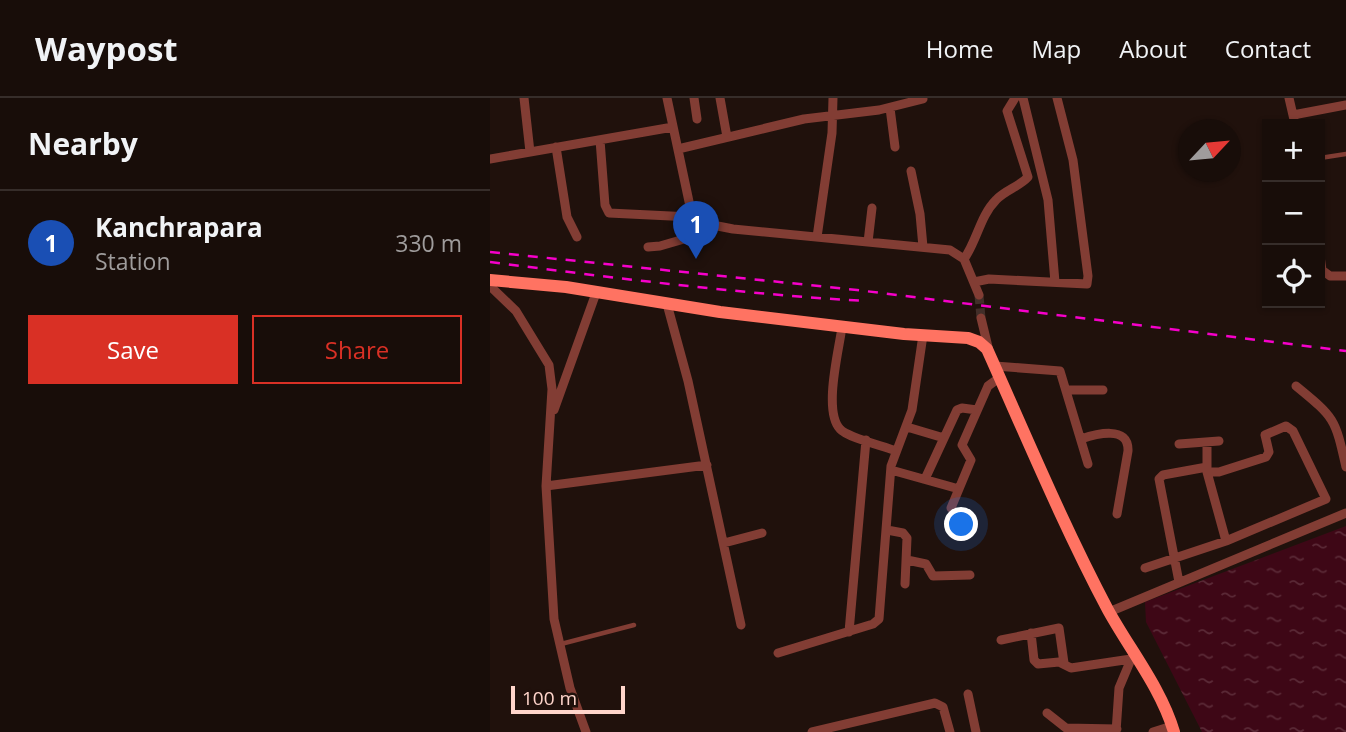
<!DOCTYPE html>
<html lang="en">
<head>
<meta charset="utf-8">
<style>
  body { margin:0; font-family:"Open Sans",sans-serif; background:#251b17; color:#f1f3f6 }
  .controls { position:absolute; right:21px; top:21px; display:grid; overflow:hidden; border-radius:0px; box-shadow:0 2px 5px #0004 }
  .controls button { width:63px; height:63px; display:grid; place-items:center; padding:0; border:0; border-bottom:2px solid #362d2a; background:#180d09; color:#f1f3f6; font:35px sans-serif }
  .compass { position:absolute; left:688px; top:21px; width:63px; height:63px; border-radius:50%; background:#180d09; box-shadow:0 2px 5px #0004; rotate:64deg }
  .scale { position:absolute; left:21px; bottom:18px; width:114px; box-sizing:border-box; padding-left:7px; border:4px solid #ffd5cb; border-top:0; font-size:19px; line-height:24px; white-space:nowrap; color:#ffd5cb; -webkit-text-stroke:5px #20110c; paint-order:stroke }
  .you { position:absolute; left:472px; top:427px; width:24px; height:24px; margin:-18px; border:5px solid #fff; border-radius:50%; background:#1a73e8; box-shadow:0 0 0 10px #1a73e833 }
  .badge { display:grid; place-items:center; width:46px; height:46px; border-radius:50%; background:#d93025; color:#fff; font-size:23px; font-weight:700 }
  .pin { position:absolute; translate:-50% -58px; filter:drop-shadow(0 2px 4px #0008) }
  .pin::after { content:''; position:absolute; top:37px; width:24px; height:21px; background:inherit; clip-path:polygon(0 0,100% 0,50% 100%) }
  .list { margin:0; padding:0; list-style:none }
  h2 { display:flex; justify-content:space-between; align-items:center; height:91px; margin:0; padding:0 28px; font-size:30px }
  h2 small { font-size:23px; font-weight:400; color:#9f9c9c }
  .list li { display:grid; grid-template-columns:46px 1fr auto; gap:21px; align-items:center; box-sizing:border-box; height:105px; padding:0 28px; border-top:2px solid #362d2a }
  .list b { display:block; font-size:26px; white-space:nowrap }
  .list p { margin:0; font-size:23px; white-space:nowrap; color:#9f9c9c }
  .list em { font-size:23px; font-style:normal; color:#9f9c9c }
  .actions { display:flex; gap:14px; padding:21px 28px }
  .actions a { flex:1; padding:16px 0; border:2px solid #d93025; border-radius:0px; text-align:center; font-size:24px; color:#d93025 }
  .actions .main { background:#d93025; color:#fff }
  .icon { flex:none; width:38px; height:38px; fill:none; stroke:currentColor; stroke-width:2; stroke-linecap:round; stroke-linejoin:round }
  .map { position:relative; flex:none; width:856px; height:634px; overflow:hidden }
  header { display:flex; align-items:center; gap:42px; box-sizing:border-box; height:98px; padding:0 35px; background:#180d09; border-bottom:2px solid #362d2a }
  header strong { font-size:33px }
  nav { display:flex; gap:38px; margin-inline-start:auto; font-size:24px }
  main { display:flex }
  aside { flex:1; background:#180d09 }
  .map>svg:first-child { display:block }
</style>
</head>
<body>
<header>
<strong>Waypost</strong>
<nav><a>Home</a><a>Map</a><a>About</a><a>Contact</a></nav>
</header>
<main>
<aside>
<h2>Nearby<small></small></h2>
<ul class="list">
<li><span class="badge" style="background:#1a4fb4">1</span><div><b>Kanchrapara</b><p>Station</p></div><em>330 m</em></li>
</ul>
<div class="actions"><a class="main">Save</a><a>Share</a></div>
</aside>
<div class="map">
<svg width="856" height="634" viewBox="0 0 856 634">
  <defs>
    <pattern id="water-ripples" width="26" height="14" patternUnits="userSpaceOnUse" patternTransform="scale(1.75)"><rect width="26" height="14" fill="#3e0716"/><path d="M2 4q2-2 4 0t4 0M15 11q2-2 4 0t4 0" fill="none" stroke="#5b2a37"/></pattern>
  </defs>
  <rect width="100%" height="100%" fill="#20110c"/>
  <path fill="url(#water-ripples)" d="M856,428V634H712L656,524L655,504Z"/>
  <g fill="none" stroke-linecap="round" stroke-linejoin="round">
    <path stroke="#412e29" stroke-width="9" stroke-dasharray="9 4.5" stroke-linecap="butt" d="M489,197L491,220"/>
    <path stroke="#823d34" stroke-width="4.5" d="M830,60L856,56
      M71,546L144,527"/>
    <path stroke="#823d34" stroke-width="9" d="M34,0L40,54
      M204,0L207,21
      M230,0L237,39
      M533,0L558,102L565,184
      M799,0L805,26
      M400,10L405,49
      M803,17L856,7
      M110,42L115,107L119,115L201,119
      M66,49L77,119L87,139
      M188,51L314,21L389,12L433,1
      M0,61L183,29
      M421,73L430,116L433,149
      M202,123L243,131L460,152L474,161L489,197
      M327,139L342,35L343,0
      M378,144L382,110
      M158,149L170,148L201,139V113L177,0
      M830,158L832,172L840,178H856
      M474,161C487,143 490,118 506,102C515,92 529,89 538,79L517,13L525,0
      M484,184L499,181L597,186L598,178L583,62L567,0
      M0,188L26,213L59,267L62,291L56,388L64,521L80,590L96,634
      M177,206L198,283L251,527
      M491,220L499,253
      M352,229C349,252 333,313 350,331C358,340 394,348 406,353
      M505,268L570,273L598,366
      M806,288C845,320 845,320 856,369
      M577,292H613
      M64,312L106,195
      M417,329L454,340
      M591,341C606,336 639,327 638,353L627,416
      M717,344V374L736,443
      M689,346L729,343
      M401,372L469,391
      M435,381L467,312L472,310L487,312
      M56,388L217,367
      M461,410L481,362L472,347L498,288L509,280
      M397,432L413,435L417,440L415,486
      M234,445L272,435
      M417,462L436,466L443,478L480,477
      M655,470L736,443L836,401L803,333L796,328L775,337L779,354L776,359L729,374H717
      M689,484L669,381L673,377L717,369
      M619,514L856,415
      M359,534L376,342
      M541,535L544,562L548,566L569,564L581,570L641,561
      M511,542L569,530L574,565
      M288,555L383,526L389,521L401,368L422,312L433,237
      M478,596L486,634
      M557,615L576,630L627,631
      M322,634L445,605L453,609L460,634
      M626,634L629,590L642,559
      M663,634L682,628"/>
    <path stroke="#ff7362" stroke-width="12" d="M0,182L76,189L230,214L414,236L478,240L489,244L497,251C536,338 573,427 618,512C640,552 671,590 684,634"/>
    <path stroke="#f600ca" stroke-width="2.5" stroke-dasharray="10 9" stroke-linecap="butt" d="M0,154L367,192L856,253
      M0,164C125,180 250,196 376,203"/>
  </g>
</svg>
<div class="controls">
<button>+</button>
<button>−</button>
<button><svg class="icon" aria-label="locate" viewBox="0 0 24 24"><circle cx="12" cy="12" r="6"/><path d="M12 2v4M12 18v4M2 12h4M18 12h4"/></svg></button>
</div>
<svg class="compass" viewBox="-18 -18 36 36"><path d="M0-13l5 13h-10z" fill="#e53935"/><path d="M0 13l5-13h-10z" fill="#9f9c9c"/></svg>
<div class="scale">100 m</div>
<div class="you"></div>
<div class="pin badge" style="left:206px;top:161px;background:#1a4fb4">1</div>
</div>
</main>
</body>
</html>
